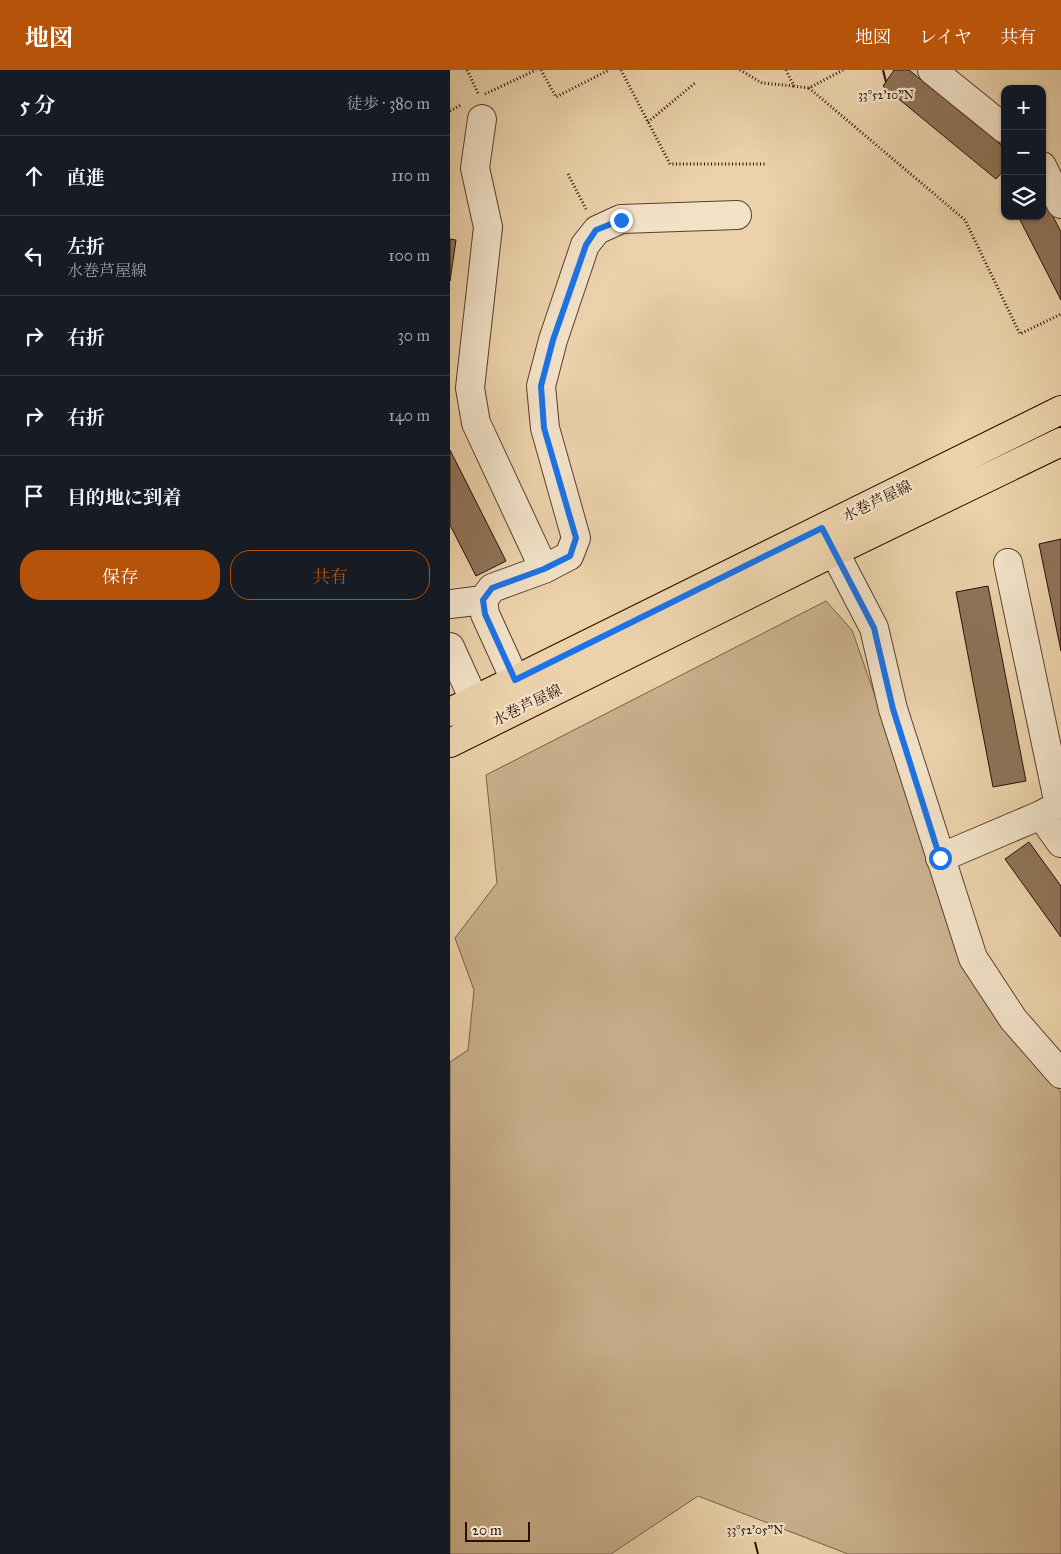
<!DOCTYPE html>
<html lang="ja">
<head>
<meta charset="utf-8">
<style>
  body { margin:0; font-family:"IM FELL Great Primer","Noto Serif JP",serif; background:#20242c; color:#f1f3f6 }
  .controls { position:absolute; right:15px; top:15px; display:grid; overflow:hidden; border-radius:10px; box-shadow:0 1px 4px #0004 }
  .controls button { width:45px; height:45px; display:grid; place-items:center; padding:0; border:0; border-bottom:1px solid #363941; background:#171b24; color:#f1f3f6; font:25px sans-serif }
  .scale { position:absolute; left:15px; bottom:12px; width:65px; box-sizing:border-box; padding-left:5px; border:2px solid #2b0d01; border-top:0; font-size:14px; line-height:18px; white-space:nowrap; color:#2b0d01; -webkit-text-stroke:4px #f2e2c8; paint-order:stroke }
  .stop { position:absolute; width:15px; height:15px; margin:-11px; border:4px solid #1a73e8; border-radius:50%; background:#fff }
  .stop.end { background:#1a73e8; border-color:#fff; box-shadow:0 1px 5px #0008 }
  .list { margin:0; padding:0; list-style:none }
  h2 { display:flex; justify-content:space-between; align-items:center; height:65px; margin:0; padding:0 20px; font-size:21px }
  h2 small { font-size:16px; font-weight:400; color:#9ea1a6 }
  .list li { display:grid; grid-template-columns:32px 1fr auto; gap:15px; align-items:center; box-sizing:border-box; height:80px; padding:0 20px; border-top:1px solid #363941 }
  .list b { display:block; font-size:19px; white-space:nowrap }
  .list p { margin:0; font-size:16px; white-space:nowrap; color:#9ea1a6 }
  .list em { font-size:16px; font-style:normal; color:#9ea1a6 }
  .actions { display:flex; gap:10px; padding:15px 20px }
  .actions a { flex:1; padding:11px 0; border:1px solid #b45309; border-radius:20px; text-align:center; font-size:18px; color:#b45309 }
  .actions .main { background:#b45309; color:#fff }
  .icon { flex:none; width:28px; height:28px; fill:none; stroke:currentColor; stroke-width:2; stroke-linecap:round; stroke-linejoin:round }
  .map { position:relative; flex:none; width:611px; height:1484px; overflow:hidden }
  header { display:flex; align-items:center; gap:30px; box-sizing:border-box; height:70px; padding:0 25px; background:#b45309; color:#fff }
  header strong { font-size:24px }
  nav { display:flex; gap:28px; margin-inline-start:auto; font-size:18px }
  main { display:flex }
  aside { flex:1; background:#171b24 }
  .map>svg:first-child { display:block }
</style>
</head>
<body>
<header>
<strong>地図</strong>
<nav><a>地図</a><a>レイヤ</a><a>共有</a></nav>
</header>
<main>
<aside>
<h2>5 分<small>徒歩 · 380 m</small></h2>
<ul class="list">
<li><svg class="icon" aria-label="ahead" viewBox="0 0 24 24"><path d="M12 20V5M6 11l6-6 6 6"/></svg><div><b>直進</b></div><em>110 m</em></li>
<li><svg class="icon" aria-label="left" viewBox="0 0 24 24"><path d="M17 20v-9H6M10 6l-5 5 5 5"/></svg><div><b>左折</b><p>水巻芦屋線</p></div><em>100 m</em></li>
<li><svg class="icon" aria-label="right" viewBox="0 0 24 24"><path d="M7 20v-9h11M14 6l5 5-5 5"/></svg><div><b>右折</b></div><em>30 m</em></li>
<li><svg class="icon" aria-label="right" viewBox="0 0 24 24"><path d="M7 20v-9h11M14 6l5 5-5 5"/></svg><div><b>右折</b></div><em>140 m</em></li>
<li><svg class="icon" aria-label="arrive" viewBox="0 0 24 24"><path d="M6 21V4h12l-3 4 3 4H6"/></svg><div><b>目的地に到着</b></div></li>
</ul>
<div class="actions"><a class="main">保存</a><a>共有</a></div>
</aside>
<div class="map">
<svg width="611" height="1484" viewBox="0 0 611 1484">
  <rect width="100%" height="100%" fill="#ebd2ab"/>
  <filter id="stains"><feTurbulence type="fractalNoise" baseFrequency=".004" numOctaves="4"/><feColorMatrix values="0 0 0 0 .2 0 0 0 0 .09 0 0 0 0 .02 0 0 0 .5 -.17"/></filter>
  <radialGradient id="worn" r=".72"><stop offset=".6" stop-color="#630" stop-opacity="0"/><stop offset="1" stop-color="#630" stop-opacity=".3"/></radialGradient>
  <path fill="#cab18e" stroke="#7a5f48" d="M376,531L402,560L490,812L554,956L611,1022V1484H398L248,1426L161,1484H0V992L18,980L24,920L5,868L47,813L36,705Z"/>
  <path fill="#8f7359" stroke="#2b0d01" d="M444,0H459L555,78V99L546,109L433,16Z
    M592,125L611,162V230L568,146H592Z
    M0,169L6,170L0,211Z
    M0,380L56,491L26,506L0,455Z
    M611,469V581L589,474Z
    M538,516L576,711L543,717L506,522Z
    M579,772L611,816V867L555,789Z"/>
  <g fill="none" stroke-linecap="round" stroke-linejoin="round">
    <defs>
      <path id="minor" d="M482,0L555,59
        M32,49L25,98L38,157L20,318L26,353L94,499
        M592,96L611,134
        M374,462L424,558L443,639L523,888L563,949L611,1004
        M558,493L609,735
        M0,534L33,530
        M0,577L24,630
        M65,610L35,544L33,530L42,518L94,499L119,486L126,468L95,358L91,316L103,270L135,175L147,160L171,149L287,145
        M591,745L611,773
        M490,788L591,745L611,734"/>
      <path id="major" d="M0,642L611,340
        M0,673L384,482L611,372"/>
    </defs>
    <use href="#minor" stroke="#5b3e2c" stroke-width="30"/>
    <use href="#major" stroke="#2b0d01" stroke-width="30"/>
    <path stroke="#2b0d01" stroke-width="3" stroke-dasharray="1 2.5" stroke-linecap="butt" d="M17,0L29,25
      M91,0L106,27L159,0
      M171,0L220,94H317
      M290,0L312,13L344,16
      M336,0L344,16L359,18
      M393,0L359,18L515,150L570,264L611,244
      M35,24L86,0
      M0,41L11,35
      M198,52L245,13
      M118,104L136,139"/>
    <use href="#minor" stroke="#f2e2c8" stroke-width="28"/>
    <use href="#major" stroke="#ebd2ab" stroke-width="28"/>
  </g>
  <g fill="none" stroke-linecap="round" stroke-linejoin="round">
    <path stroke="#1a73e8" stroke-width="6" d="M171,150L146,160L136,175L103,270L91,316L94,358L126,468L120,486L94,499L42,518L33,530L35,544L65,610L372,458L424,558L443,639L490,788"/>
  </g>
  <path fill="none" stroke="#2b0d01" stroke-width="2" d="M433,0L436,12M305,1472L308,1484"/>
  <g text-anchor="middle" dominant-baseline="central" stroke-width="4.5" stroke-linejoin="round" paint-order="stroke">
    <g font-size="15" fill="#2b0d01" stroke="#f2e2c8">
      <text transform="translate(427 431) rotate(-26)">水巻芦屋線</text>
      <text transform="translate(77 635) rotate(-26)">水巻芦屋線</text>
    </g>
  </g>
  <g font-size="12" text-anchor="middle" fill="#2b0d01" stroke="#f2e2c8" stroke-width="4.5" stroke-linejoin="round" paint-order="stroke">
    <text x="436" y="29">33°52'10"N</text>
    <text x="305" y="1464">33°52'05"N</text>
  </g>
  <rect width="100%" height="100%" filter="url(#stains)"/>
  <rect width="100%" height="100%" fill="url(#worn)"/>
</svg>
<div class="controls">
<button>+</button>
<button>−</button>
<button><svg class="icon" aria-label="layers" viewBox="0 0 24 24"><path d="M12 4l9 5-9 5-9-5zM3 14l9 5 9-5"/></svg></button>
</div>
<div class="scale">20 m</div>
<div class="stop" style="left:490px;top:788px"></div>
<div class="stop end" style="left:171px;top:150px"></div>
</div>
</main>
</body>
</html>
